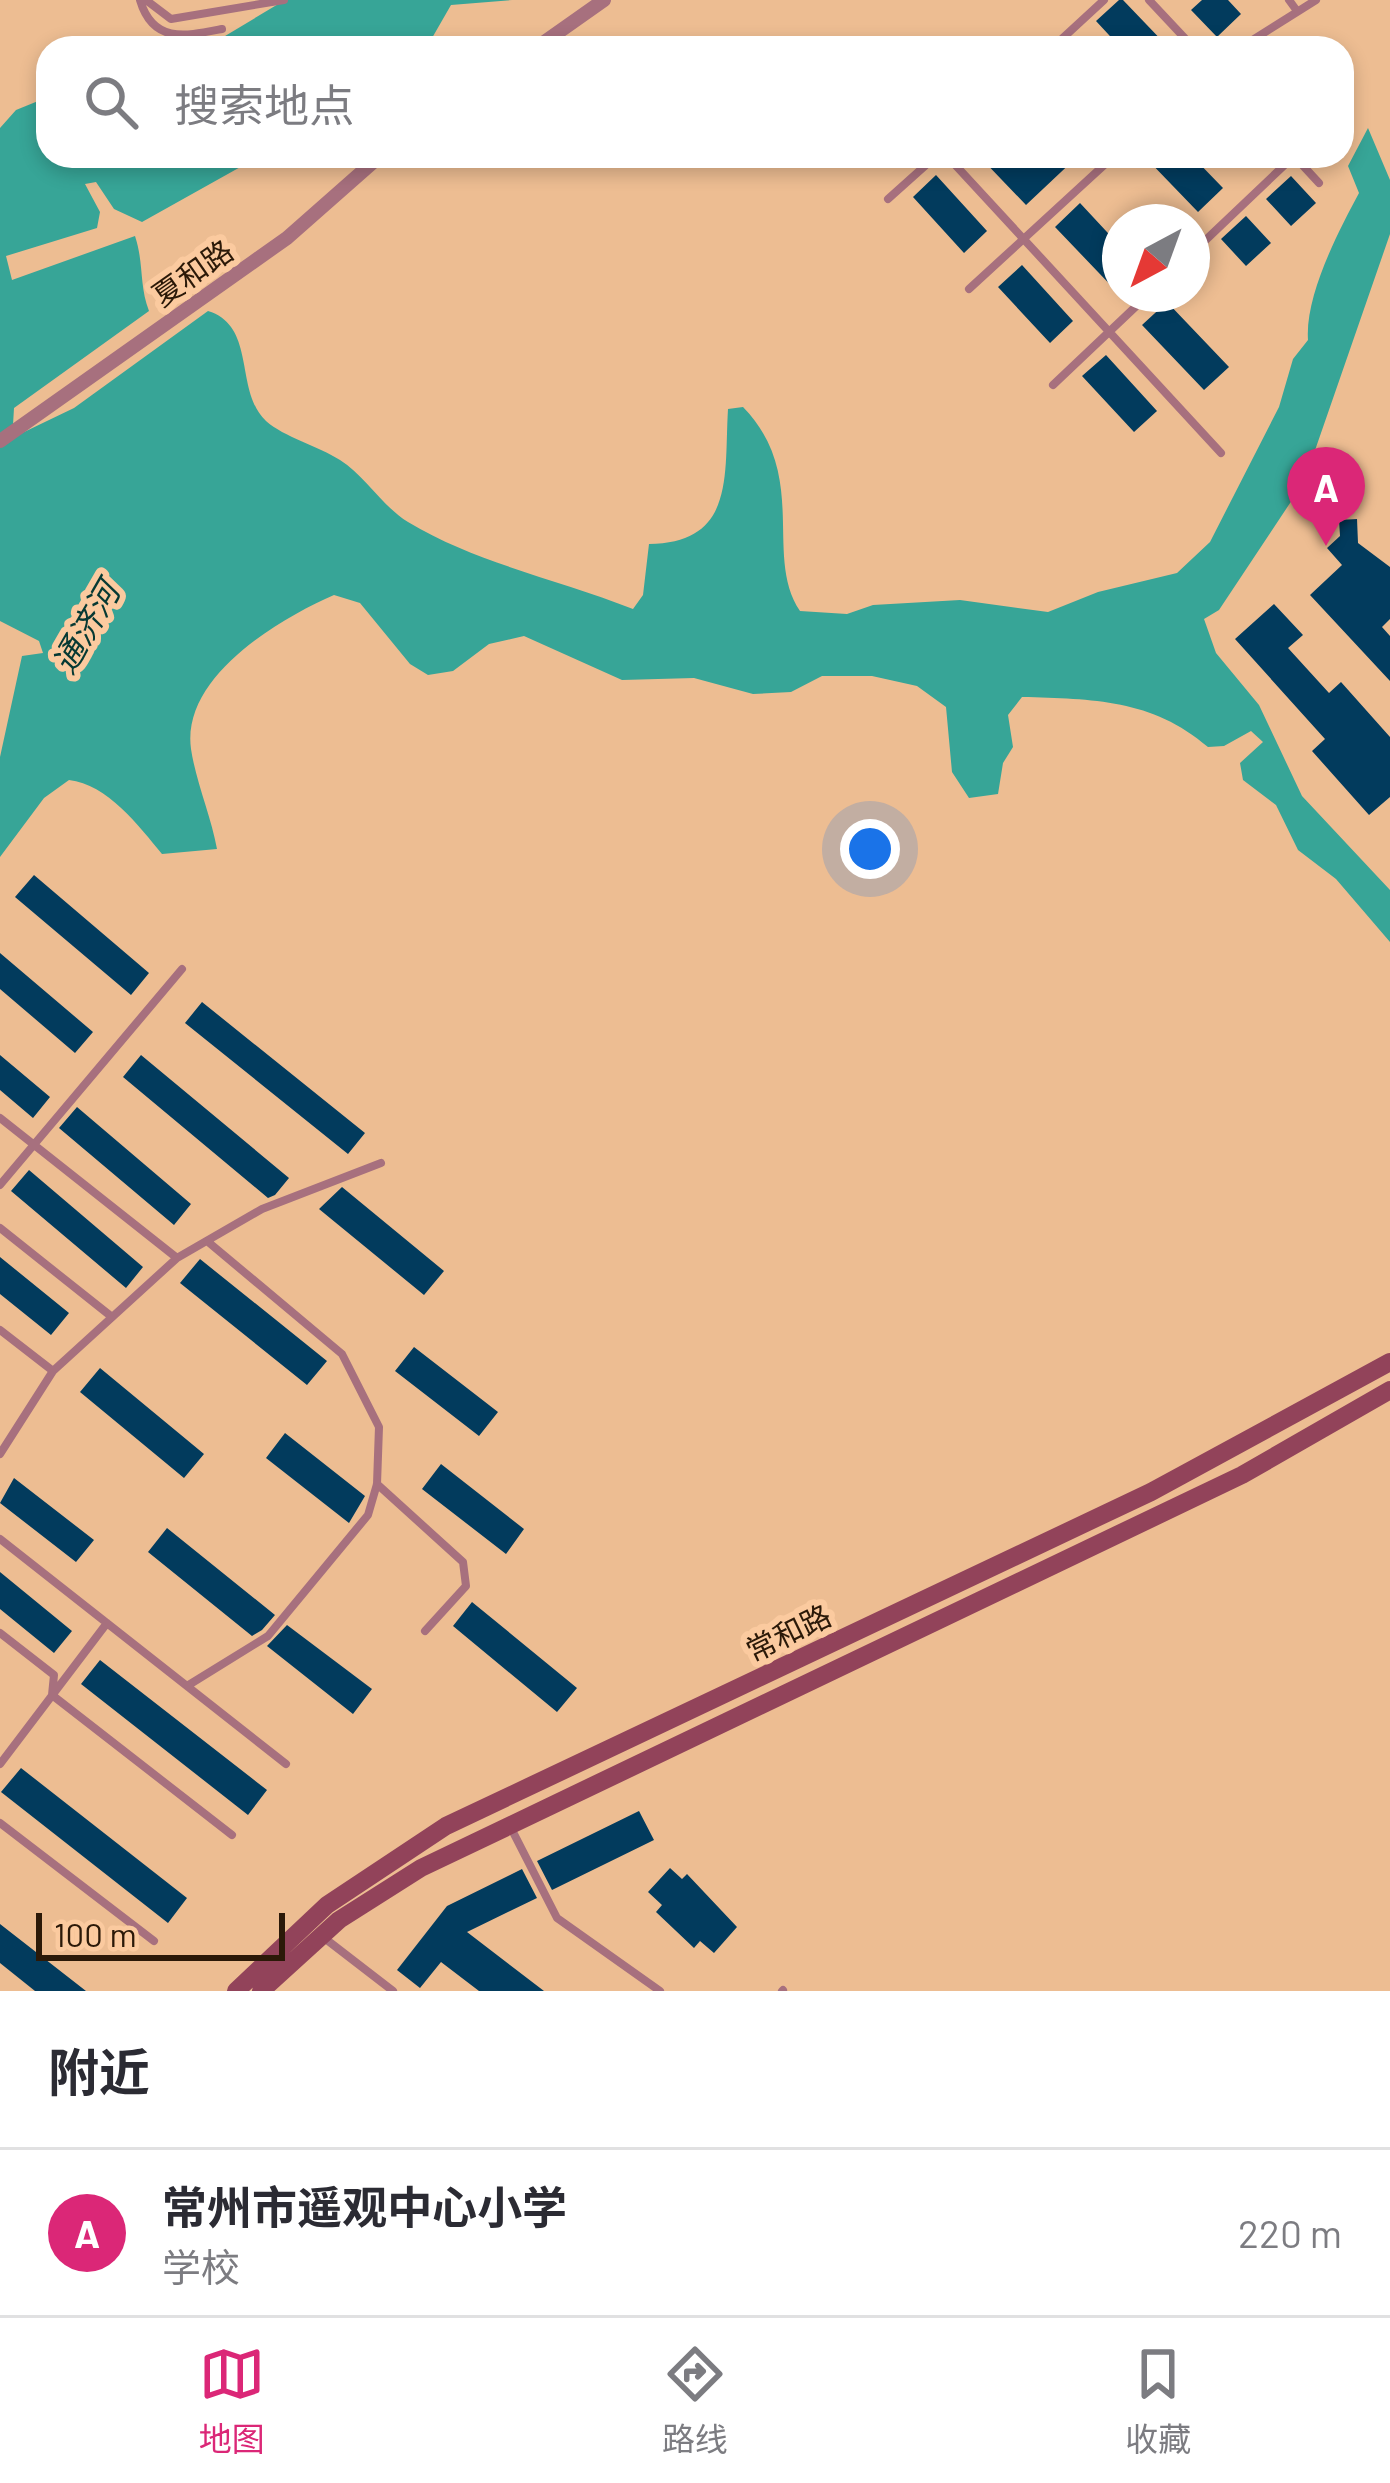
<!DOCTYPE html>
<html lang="zh">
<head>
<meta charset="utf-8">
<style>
  body { margin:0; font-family:Barlow,"Noto Sans SC",sans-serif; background:#f7f7f7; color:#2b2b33 }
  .compass { position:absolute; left:1102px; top:204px; width:108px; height:108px; border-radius:50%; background:#fff; box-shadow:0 6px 18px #0003; rotate:221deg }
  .scale { position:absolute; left:36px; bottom:30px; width:249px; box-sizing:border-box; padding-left:12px; border:6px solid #2b1908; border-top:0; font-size:33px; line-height:42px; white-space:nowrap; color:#2b1908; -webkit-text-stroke:9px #fbca9f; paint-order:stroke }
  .you { position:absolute; left:870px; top:849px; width:42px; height:42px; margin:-30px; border:9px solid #fff; border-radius:50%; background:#1a73e8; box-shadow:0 0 0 18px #1a73e833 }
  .badge { display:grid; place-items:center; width:78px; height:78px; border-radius:50%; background:#db2777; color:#fff; font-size:39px; font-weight:700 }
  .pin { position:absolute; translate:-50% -99px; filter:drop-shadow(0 3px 6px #0008) }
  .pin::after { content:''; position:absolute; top:63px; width:42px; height:36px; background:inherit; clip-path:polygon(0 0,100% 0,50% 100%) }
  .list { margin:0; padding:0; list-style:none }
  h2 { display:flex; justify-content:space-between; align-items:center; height:156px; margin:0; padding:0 48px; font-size:51px }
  h2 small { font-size:39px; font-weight:400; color:#7c7c81 }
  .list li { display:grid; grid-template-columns:78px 1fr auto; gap:36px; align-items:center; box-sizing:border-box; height:168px; padding:0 48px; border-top:3px solid #e1e1e2 }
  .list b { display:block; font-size:45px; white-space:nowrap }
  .list p { margin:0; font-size:39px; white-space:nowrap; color:#7c7c81 }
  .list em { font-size:39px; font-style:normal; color:#7c7c81 }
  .icon { flex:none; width:66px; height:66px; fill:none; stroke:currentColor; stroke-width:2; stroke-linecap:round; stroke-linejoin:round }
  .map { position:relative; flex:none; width:1390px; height:1991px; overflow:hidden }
  .search { position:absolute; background:#fff; box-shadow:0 6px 18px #0003; left:36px; right:36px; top:36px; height:132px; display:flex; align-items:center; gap:30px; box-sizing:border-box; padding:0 42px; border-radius:36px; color:#7c7c81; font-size:45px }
  .sheet { height:324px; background:#fff }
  nav { display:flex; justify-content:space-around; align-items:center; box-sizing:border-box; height:168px; border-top:3px solid #e1e1e2; background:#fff; font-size:33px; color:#7c7c81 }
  nav a { display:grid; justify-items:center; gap:6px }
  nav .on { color:#db2777 }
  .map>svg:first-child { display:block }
</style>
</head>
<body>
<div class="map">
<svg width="1390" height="1991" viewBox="0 0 1390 1991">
  <rect width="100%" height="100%" fill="#edbd92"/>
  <path fill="#37a597" d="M285,0H512L451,5L428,45L401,40L379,48H205Z
    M48,97V156H260L142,222L114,209L96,182L85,184L100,212L97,228L6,256L12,280L135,236C144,263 139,285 149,311L14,408L13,425L22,433L74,408L208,311C257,326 234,391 266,421C284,437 318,446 340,460C365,476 382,506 408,522C478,564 558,579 633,609L643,595L649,544C736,543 724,474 728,409L743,407C810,476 763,556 800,611L847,614L873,605L960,600L1048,612L1098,592L1177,573L1210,542L1279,407L1293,359L1308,340C1305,296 1337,234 1359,193L1348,166L1368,128L1390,180V234L1304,482L1219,610L1204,619L1216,653L1259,705L1302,796L1390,890V942L1336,879L1298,850L1276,805L1243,780L1240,763L1263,742L1251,731L1224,746L1208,747C1152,699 1093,699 1022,697L1008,715L1013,747L1003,763L998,794L969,798L952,772L946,707L917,686L872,676H822L791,692L753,694L694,678L622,680L524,636L489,644L453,671L428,675L410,664L360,603L334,595C279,619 181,677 191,749C196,782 211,816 217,849L162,854C139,826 107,784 69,780L44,798L0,857V757L22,656L43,653L39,641L0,621V128L16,110Z"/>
  <path fill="#023b5d" d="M1119,0H1123L1169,48H1121L1096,21Z
    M1202,0H1228L1241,14L1217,37L1191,10Z
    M979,156H1078L1026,205Z
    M1144,156H1192L1223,188L1198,212Z
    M936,175L987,231L964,253L913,197Z
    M1291,176L1316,203L1291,226L1266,199Z
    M1080,203L1120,246V295L1055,227Z
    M1246,216L1271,243L1246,266L1221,239Z
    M1022,265L1073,321L1050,343L998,287Z
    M1167,302L1229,367L1204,390L1142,325Z
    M1106,355L1157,411L1134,432L1082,376Z
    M1357,519L1358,543L1390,567V619L1382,627L1390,636V681L1310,595L1342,565L1327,548L1340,536L1339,520Z
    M1274,604L1303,635L1288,648L1329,693L1341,682L1390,737V797L1369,815L1312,751L1325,739L1235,639Z
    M34,875L149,973L131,995L15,897Z
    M0,953L93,1032L75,1053L0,989Z
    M202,1002L365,1133L348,1154L185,1023Z
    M0,1055L50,1097L33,1118L0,1090Z
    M141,1055L289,1178L275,1195L268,1198L123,1077Z
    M77,1107L191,1204L174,1225L59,1128Z
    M29,1170L143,1267L126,1288L11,1191Z
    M342,1187L444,1271L424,1295L319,1209Z
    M0,1257L69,1313L51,1335L0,1294Z
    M200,1259L327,1361L307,1385L180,1283Z
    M414,1347L498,1412L479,1436L395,1371Z
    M100,1368L204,1454L184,1478L80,1392Z
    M285,1433L365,1496L349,1523L266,1458Z
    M441,1464L524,1529L506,1554L422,1489Z
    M14,1478L94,1540L76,1562L0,1503Z
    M167,1528L275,1615L262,1630L252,1636L148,1552Z
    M0,1572L72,1631L54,1653L0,1609Z
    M472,1602L577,1688L557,1712L453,1626Z
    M287,1625L372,1689L353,1714L267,1646Z
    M100,1660L267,1790L248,1815L81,1684Z
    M21,1768L187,1898L168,1923L1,1792Z
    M639,1811L654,1840L552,1890L537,1861Z
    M670,1868L682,1879L687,1874L737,1927L714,1953L700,1941L694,1948L656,1912L662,1905L648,1892Z
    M522,1869L537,1898L467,1932L544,1991H479L441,1962L420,1988L397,1970L447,1906Z
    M0,1924L86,1991H35L0,1963Z"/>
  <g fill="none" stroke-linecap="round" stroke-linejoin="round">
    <path stroke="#a7707e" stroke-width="8" d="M140,0C153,44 186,36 222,29
      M146,0L171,19L284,0
      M1149,0L1194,48
      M1289,0L1297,11
      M1052,48L1104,0
      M1240,48L1316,0
      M947,156L1221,453
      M1294,156L1319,183
      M888,199L936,156
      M1192,253L1294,156
      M969,289L1114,156
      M1053,385L1149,294
      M0,1118L177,1258
      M0,1185L182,969
      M0,1228L112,1317
      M0,1330L53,1371
      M0,1454L53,1371L177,1258L262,1209L381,1163
      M377,1484L463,1562L466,1586L425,1631
      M0,1539L286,1764
      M0,1633L54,1675L52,1695L232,1835
      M187,1686L268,1636L368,1515L377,1484L379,1427L342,1354L207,1241
      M0,1764L107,1623
      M0,1823L154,1941
      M511,1828L557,1918L660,1991
      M323,1937L393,1991
      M782,1991L783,1990"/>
    <path stroke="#a7707e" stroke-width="14" d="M536,48L604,0
      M0,441L287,238L380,156"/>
    <path stroke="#92435a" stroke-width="18" d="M236,1991L327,1905L446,1826L1151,1492L1390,1362
      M261,1991L339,1920L421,1868L1242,1475L1390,1390"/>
  </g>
  <g text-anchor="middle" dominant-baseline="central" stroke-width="12" stroke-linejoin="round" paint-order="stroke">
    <g font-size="30" fill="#2b1908" stroke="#fbca9f">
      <text transform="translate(192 272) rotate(-35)">夏和路</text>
      <text transform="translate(788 1632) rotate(-26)">常和路</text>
    </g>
    <g font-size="33" font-style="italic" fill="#063933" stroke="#fbca9f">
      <text transform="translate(85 627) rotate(-60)">通济河</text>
    </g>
  </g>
</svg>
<svg class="compass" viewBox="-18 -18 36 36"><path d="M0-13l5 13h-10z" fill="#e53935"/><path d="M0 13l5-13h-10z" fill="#7c7c81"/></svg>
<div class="scale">100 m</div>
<div class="you"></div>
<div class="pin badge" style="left:1326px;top:546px">A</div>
<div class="search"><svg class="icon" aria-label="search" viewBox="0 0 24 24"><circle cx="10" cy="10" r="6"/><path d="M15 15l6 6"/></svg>搜索地点</div>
</div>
<section class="sheet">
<h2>附近<small></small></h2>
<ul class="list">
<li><span class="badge">A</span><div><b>常州市遥观中心小学</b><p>学校</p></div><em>220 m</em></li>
</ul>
</section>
<nav>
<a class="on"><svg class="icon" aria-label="map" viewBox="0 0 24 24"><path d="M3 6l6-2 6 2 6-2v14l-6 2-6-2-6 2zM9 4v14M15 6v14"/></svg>地图</a>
<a><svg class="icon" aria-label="directions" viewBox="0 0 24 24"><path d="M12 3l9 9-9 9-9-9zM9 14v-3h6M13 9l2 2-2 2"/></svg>路线</a>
<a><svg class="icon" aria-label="saved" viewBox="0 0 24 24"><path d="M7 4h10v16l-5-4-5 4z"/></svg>收藏</a>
</nav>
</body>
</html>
